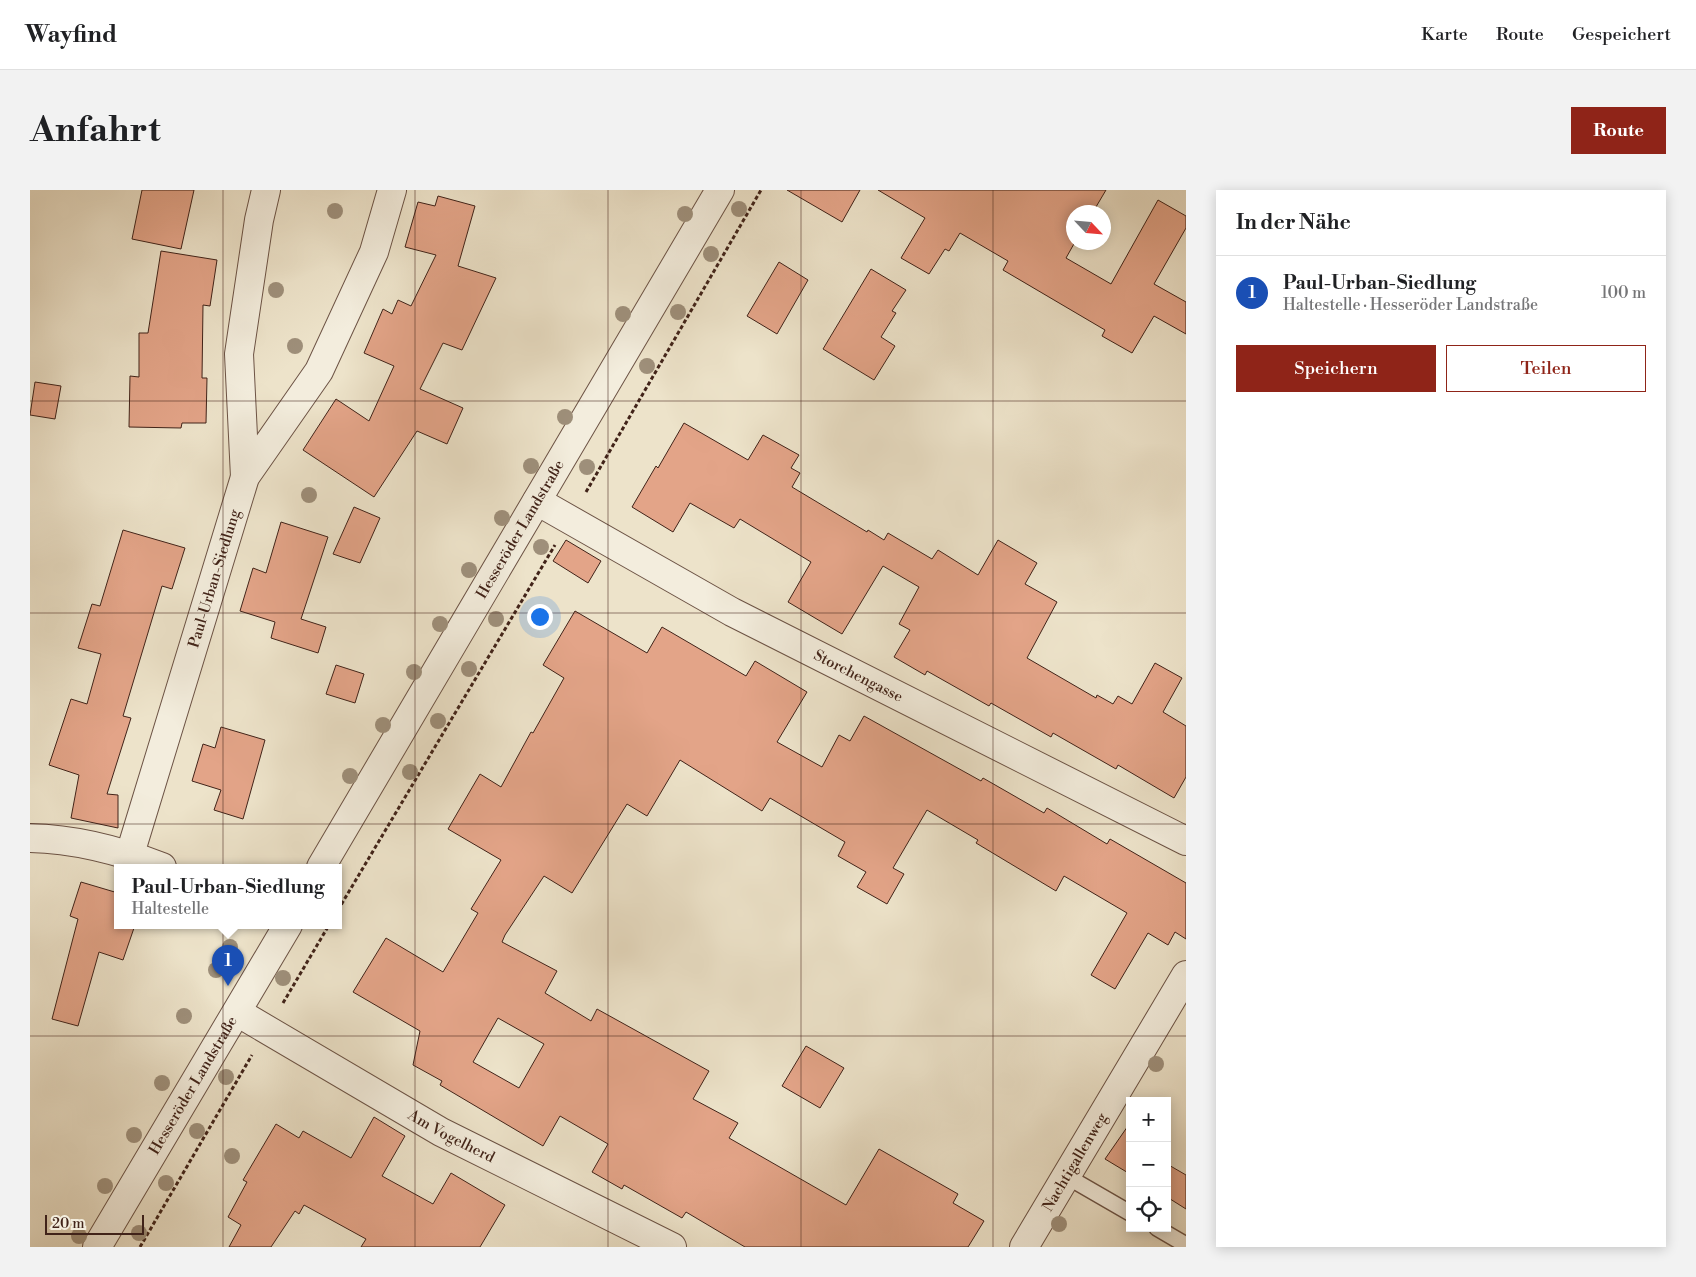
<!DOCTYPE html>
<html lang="de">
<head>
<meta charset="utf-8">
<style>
  body { margin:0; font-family:"Libre Bodoni",serif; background:#f2f2f2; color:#202124 }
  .controls { position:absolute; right:15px; bottom:15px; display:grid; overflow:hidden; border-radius:0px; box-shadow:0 2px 12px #0003 }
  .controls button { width:45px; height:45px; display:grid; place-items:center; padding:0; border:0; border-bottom:1px solid #e0e0e0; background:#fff; color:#202124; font:25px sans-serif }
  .compass { position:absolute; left:1036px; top:15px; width:45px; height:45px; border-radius:50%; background:#fff; box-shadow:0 2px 12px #0003; rotate:116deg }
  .scale { position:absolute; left:15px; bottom:12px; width:99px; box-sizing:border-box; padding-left:5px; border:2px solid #412319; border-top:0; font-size:14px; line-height:18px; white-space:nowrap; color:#412319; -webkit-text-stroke:4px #f3eddd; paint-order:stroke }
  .you { position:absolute; left:509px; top:426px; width:18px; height:18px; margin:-12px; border:4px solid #fff; border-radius:50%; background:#1a73e8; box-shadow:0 0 0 8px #1a73e833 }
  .badge { display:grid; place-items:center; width:32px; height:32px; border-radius:50%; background:#8f2418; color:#fff; font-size:16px; font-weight:700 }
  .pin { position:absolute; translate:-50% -41px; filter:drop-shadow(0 1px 2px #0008) }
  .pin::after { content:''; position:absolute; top:26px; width:18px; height:15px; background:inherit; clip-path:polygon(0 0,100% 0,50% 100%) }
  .popup { position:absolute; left:84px; top:674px; width:228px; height:65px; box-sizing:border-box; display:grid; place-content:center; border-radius:0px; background:#fff; filter:drop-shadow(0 1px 4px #0005); font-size:16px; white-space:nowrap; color:#757577 }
  .popup b { font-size:19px; color:#202124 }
  .popup::after { content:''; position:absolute; left:50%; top:100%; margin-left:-10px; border:10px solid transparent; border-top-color:#fff }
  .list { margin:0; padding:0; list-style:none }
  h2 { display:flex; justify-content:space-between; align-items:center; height:65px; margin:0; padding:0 20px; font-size:21px }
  h2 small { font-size:16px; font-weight:400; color:#757577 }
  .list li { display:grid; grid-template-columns:32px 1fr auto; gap:15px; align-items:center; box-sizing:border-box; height:75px; padding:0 20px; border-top:1px solid #e0e0e0 }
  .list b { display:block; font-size:19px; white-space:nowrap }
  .list p { margin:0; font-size:16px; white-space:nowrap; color:#757577 }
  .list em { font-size:16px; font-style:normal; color:#757577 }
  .actions { display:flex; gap:10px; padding:15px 20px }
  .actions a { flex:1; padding:11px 0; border:1px solid #8f2418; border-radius:0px; text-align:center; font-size:18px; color:#8f2418 }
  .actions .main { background:#8f2418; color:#fff }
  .icon { flex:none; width:28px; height:28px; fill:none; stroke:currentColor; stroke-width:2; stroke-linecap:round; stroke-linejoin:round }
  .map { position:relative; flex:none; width:1156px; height:1057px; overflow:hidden; border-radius:0px }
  header { display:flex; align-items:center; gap:30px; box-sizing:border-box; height:70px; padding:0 25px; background:#fff; border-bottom:1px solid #e0e0e0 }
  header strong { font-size:24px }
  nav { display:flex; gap:28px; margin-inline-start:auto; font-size:18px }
  .intro { display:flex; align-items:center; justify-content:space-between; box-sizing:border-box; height:120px; padding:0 30px }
  h1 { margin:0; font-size:35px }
  .button { padding:12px 22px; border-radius:0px; background:#8f2418; color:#fff; font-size:18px; font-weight:700 }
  main { display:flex; gap:30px; padding:0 30px }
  aside { flex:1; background:#fff; border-radius:0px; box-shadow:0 2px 12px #0003 }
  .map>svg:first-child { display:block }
</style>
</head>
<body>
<header>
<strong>Wayfind</strong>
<nav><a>Karte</a><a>Route</a><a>Gespeichert</a></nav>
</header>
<div class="intro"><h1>Anfahrt</h1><a class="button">Route</a></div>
<main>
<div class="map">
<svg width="1156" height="1057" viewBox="0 0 1156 1057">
  <rect width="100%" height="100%" fill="#ede3ca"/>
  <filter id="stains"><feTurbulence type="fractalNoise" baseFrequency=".004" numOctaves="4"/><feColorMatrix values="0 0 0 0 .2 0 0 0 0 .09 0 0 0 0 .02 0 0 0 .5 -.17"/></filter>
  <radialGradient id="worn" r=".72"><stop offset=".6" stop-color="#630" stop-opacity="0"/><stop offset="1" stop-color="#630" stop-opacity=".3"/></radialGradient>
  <path fill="#e3a488" stroke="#412319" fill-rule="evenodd" d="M112,0H164L151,59L102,49Z
    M757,0H830L812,32Z
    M848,0H1076L1063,22H1044L1045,52L1036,68L1081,94L1128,10L1156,26V38L1124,94L1156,112V144L1124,126L1102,163L1072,146L1075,140L973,80L978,71L930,43L919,61L915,59L899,84L871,68L895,28Z
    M408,6L445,16L428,76L466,88L432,160L413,153L390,199L433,218L417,254L387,241L344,307L273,260L306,209L339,231L364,176L334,163L353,119L362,124L368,110L381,116L406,65L375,57L388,12L405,16Z
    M131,61L187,70L180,116L173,115L172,188H177L176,233H152L151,238L99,237L100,186L109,187V143H118Z
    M749,72L778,90L747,144L717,126Z
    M841,79L876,100L862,121L866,123L851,147L865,156L844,190L793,159Z
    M5,192L31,196L25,229L0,225Z
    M654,233L718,270L733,245L769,265L761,278L770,283L762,297L837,342L838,340L854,350L858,343L902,369L908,360L948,385L968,350L1007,373L995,394L1027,412L997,468L1066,508L1067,505L1083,514L1088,506L1102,514L1125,473L1152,488L1133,522L1156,536V587L1144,608L1088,575L1086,579L1023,543L1021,547L961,513L959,516L897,481L895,485L864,467L880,440L869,434L889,397L853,376L812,444L758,412L781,372L710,329L704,338L660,313L643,342L602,317L626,276L628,278Z
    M324,317L350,328L330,373L303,364Z
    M251,332L298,347L271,429L296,437L288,463L241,448L245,432L210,421L223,378L236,383Z
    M93,340L155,358L142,399L132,396L93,526L101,528L77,604L88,605V638L41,628L49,585L19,575L41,509L57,514L71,464L48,458L62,414L70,416Z
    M536,350L571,371L558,393L523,371Z
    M545,421L617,463L632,437L716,486L725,471L777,502L747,552L792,577L809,545L820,551L834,526L951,591L953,588L1014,623L1017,618L1077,654L1080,649L1156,693V749L1145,742L1138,755L1118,743L1085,799L1061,785L1097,723L1034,686L1026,701L946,653L948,650L897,620L863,678L874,684L857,714L827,697L836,682L808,666L815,652L740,608L732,621L650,570L617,626L597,614L542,703L514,686L475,745L472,752L527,781L515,803L561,831L567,819L679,881L663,909L708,933L699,948L816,1015L849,959L928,1004L923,1013L954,1031L938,1057H715L656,1022L652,1028L594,995L592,999L562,982L578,954L530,926L513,956L410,895L412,891L383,875L390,841L323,802L356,748L413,782L448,723L441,719L471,670L418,639L450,584L471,597L501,542L503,543L534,488L513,475ZM468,828L514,854L489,898L443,872Z
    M306,475L334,484L325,513L296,504Z
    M191,537L235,550L213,629L184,620L191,600L162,591L173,554L185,558Z
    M51,692L88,703V735H105L93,770L69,762L48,836L22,829L48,729L40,726Z
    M776,856L814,878L790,918L752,896Z
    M344,927L375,946L352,986L403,1014L421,983L475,1015L450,1057H331L336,1049L274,1015L269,1024L265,1021L241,1057H199L211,1035L198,1027L217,992L213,990L246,934L269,948L273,941L321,968Z
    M1100,933V984L1075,969Z
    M1137,974L1156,985V1019L1137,1007Z"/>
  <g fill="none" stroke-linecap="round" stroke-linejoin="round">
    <defs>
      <path id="lane" d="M1036,986L1100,1023
        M1127,1038L1156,1055"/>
      <g id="street">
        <path d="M215,287L209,164L229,30L236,0"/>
        <path id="s1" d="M507,311L702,422L1156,651"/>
        <path d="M0,648C45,649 91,661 132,677"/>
        <path id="s2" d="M100,664L215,287L289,181L344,62L362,0"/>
        <path id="s3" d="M291,677L690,0"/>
        <path id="s4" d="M207,822L411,942L642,1057"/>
        <path id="s5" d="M67,1057L258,735"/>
        <path id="s6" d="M994,1057L1156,785"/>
      </g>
    </defs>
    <use href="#lane" stroke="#6c5345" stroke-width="18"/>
    <use href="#street" stroke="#6c5345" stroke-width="30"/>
    <path stroke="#412319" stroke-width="3" stroke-dasharray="4 2.5" stroke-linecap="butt" d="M556,302L731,0
      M308,720L525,355
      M253,813L299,735
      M110,1057L222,865"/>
    <use href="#lane" stroke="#f3eddd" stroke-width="15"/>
    <use href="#street" stroke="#f3eddd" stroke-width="28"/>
  </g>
  <g fill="#9e8f7a">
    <circle cx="709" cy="19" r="8"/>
    <circle cx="305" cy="21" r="8"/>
    <circle cx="655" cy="24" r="8"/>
    <circle cx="681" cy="64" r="8"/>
    <circle cx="246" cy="100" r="8"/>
    <circle cx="648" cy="122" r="8"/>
    <circle cx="593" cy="124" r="8"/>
    <circle cx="265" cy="156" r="8"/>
    <circle cx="617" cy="176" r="8"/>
    <circle cx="535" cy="227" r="8"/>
    <circle cx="501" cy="276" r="8"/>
    <circle cx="557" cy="277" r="8"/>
    <circle cx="279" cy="305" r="8"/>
    <circle cx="472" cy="328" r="8"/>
    <circle cx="511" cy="357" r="8"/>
    <circle cx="439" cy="380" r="8"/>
    <circle cx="466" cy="429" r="8"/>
    <circle cx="410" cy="434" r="8"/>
    <circle cx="439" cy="479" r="8"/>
    <circle cx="384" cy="482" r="8"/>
    <circle cx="408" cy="531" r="8"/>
    <circle cx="353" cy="535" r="8"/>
    <circle cx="380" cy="582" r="8"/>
    <circle cx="320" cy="586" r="8"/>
    <circle cx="200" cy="757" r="8"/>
    <circle cx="186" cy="780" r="8"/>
    <circle cx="253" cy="788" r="8"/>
    <circle cx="154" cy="826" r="8"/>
    <circle cx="1126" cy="874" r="8"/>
    <circle cx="196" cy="887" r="8"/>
    <circle cx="132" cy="893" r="8"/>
    <circle cx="167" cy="941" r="8"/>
    <circle cx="104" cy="945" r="8"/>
    <circle cx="202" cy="966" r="8"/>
    <circle cx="136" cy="993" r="8"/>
    <circle cx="75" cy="996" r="8"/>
    <circle cx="1029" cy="1034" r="8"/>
    <circle cx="109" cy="1043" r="8"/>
    <circle cx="49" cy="1046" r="8"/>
  </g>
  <path fill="none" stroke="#412319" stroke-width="1" stroke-opacity="0.55" d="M193,0V1057M385,0V1057M578,0V1057M771,0V1057M963,0V1057M0,211H1156M0,423H1156M0,634H1156M0,846H1156"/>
  <g text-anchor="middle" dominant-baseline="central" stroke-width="4.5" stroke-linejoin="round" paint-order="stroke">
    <g font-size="15" fill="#412319" stroke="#f3eddd">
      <text stroke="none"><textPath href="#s3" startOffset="392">Hesseröder Landstraße</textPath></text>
      <text stroke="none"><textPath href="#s2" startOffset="288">Paul-Urban-Siedlung</textPath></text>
      <text stroke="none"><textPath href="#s1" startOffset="366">Storchengasse</textPath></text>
      <text stroke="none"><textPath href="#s5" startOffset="188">Hesseröder Landstraße</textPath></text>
      <text stroke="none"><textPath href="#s4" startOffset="248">Am Vogelherd</textPath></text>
      <text stroke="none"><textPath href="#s6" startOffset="99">Nachtigallenweg</textPath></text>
    </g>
  </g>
  <rect width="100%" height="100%" filter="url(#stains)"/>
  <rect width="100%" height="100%" fill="url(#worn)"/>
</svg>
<div class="controls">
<button>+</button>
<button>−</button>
<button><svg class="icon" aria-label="locate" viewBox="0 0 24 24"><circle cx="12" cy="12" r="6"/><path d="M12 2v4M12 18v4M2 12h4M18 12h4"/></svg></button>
</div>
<svg class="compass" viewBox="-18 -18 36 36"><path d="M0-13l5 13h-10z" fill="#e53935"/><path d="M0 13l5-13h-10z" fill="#757577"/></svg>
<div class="scale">20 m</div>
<div class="you"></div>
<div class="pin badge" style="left:198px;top:796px;background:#1a4fb4">1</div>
<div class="popup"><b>Paul-Urban-Siedlung</b>Haltestelle</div>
</div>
<aside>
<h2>In der Nähe<small></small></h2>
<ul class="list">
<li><span class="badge" style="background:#1a4fb4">1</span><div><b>Paul-Urban-Siedlung</b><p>Haltestelle · Hesseröder Landstraße</p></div><em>100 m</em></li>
</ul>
<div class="actions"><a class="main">Speichern</a><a>Teilen</a></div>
</aside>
</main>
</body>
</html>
